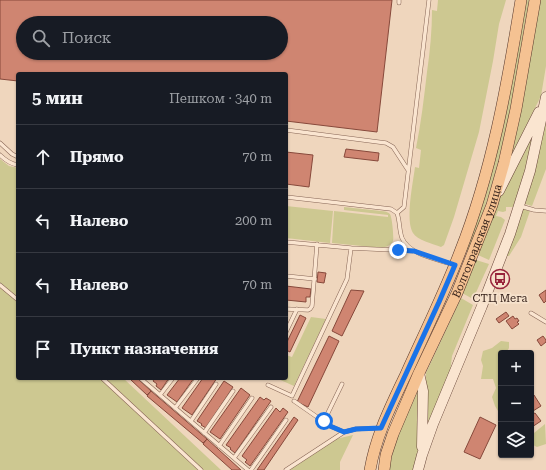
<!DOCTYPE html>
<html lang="ru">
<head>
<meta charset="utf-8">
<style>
  body { margin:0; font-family:"Roboto Serif",serif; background:#20242c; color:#f1f3f6 }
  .controls { position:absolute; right:12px; bottom:12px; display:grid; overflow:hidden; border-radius:4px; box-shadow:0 1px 3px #0004 }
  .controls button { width:36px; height:36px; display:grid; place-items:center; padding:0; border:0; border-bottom:1px solid #363941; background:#171b24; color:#f1f3f6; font:20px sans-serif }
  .stop { position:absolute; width:12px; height:12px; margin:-9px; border:3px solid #1a73e8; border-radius:50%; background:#fff }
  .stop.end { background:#1a73e8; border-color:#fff; box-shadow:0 1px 4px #0008 }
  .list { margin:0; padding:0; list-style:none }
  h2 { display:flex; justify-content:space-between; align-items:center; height:52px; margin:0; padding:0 16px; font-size:17px }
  h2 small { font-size:13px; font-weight:400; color:#9ea1a6 }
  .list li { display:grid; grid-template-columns:26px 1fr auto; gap:12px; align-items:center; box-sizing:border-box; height:64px; padding:0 16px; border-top:1px solid #363941 }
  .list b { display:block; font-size:15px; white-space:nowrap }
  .list em { font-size:13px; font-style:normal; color:#9ea1a6 }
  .icon { flex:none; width:22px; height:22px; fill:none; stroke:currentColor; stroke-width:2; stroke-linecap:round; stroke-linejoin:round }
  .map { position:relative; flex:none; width:546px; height:470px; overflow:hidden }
  .search { position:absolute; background:#171b24; box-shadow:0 1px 3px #0004; left:16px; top:16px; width:272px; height:44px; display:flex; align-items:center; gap:10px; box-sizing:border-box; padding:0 14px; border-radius:22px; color:#9ea1a6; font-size:15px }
  .panel { position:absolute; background:#171b24; box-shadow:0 1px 3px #0004; left:16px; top:72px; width:272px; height:308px; border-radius:4px }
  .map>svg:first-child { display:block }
</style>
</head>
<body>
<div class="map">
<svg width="546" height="470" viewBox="0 0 546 470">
  <rect width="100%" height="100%" fill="#efd6bd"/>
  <path fill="#cdc891" d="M438,0H506L499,24L493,61L479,132L454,217L444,245L441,247C433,244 417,240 413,233C405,220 413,183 415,167L419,168L421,150L416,148C421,123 424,98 427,72C430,51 432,31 432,10L437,11Z
    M525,0H529C520,49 514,99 502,147C493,183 482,217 469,252L466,250Z
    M540,0H546V66L541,96L508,162Z
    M546,108V169L532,206L525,204L523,201Z
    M536,121L524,175L513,207H506V211L503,212L498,211L496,216L501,217L505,220L489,260L478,255L501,191Z
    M0,159L9,166L18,168V378H123L221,470H0Z
    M286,206L333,211L330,243L286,238Z
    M344,207L381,211C384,211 388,212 390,214C392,217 394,237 393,241C391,245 386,247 382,248L332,243L334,211L388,217V215L344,210Z
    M522,208L530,211L521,237L509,256H507L510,239Z
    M476,260L489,264L473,299L462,293Z
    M461,298L473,305L452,356L450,373L425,436L426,373Z
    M311,317L326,319L294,386L276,378H286V355L292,357Z
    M501,341L509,342V348L506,353H501V416L495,406L492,397L496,388L493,379H481L483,366L481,360L483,351L492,348Z
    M420,387L418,452L414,470H389L392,456L397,436Z
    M545,424L546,444L537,447L531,444V431L534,433Z
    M353,435L340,462V470H288L336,439Z"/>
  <path fill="#cf8571" stroke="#87493b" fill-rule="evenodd" d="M0,0H392L377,132L286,121V74H18V81L0,79ZM23,23H281V53H23Z
    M346,149L379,153L378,161L344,157Z
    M286,152L313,155L309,187L286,184Z
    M318,272L326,273L324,283L317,282Z
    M286,286L311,289L310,297H306V302L286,300Z
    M351,290L364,291L342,336L332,331Z
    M546,290V301L544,303L539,295Z
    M506,312L509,316L499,323L496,319Z
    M300,315L306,318L290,352L286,350V344Z
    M513,316L515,319L517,318L519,321L517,322L519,324L512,329L506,321Z
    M329,336L339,341L308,407L297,402Z
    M543,336L546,340V342L541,346L537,340Z
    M132,378H137L151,391L147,395L131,380Z
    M155,378H169L161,390L156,386L157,384L153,381Z
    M180,378H194L177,402L167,395Z
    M203,378H217L192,415L182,408Z
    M224,381L233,387L206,428L201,425L202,424L197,421Z
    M241,388L250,395L220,439L210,432Z
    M151,391L207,439L203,443L147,396Z
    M534,395L541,406L533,411L531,407V397Z
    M260,397L264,400L266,398L271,401L235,453L230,449L231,448L226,445Z
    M276,408L280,412L283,408L288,412L250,466L245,462L247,460L242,456Z
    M535,413L541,421L532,427L531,425V415Z
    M294,417L298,420L264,470H257Z
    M480,417L496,425L480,459L464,452Z
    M207,439L241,470H232L203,444Z"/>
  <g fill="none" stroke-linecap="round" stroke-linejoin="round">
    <defs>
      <path id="service" d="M399,3V0
        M286,130L386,143L393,147L408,170
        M0,143L12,154L18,157
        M0,155C5,160 11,164 18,165
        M286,197L391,209L397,213C400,221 399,230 402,238C409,255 438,259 454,265
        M520,206L534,210L546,211
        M397,213L404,207L429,0
        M286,242L351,248L413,251
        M286,276L315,279
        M0,285L18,300
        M286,309L308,310L310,309L312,306L317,244
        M531,313L546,322
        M286,332L297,309
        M102,378L201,470
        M140,378L248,470
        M268,385L292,396L347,279L351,248
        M160,395L173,378
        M294,401L330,426L344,432
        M175,408L198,378
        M191,421L216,384
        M324,421L342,384
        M204,433L233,391
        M219,446L252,398
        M234,458L271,407
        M251,470L286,420
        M286,470L344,432L356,429L380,428"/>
      <path id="secondary" d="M499,191L539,112
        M419,373L423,391L422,447
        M418,470L422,455L433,424L482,306L510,234L530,171L546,97"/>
      <g id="primary">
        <path d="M370,470C376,435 391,406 406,374C424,334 444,294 460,252C492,171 507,86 521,0"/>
        <path id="s1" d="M384,470L386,455L393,434L419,373L457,293L492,205L504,163L516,109L535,0"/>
      </g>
    </defs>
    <use href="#service" stroke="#876656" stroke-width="4.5"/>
    <use href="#secondary" stroke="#694739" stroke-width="11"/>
    <use href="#primary" stroke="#54352a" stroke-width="12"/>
    <use href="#service" stroke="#fae5d0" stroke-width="3.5"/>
    <use href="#secondary" stroke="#fae5d0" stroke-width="10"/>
    <use href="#primary" stroke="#f5c292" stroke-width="11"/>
  </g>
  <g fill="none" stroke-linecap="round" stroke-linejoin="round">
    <path stroke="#1a73e8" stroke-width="5" d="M324,421L330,426L344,432L356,429L381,428L439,302L455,265L414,251L398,250"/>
  </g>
  <defs>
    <symbol id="bus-ring" viewBox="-11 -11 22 22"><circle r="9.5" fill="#f6e2cc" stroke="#98243c" stroke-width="1.5"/><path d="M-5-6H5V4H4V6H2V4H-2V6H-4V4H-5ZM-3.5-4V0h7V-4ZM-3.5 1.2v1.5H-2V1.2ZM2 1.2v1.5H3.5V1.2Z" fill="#98243c"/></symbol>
  </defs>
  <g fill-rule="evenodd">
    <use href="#bus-ring" x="489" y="268" width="22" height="22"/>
  </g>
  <g text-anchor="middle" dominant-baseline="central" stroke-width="3.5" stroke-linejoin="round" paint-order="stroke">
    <g font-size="11" fill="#36221b" stroke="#f6e2cc">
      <text stroke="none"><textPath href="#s1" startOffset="248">Волгоградская улица</textPath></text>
    </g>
    <g font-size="11" fill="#36221b" stroke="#f6e2cc">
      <text x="500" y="298">СТЦ Мега</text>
    </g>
  </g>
</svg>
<div class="controls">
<button>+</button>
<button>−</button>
<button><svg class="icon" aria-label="layers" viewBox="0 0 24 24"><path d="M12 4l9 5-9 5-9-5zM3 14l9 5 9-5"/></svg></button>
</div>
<div class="stop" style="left:324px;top:421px"></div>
<div class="stop end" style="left:398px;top:250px"></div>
<div class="search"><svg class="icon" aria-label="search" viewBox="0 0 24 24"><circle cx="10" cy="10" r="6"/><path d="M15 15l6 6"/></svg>Поиск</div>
<section class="panel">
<h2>5 мин<small>Пешком · 340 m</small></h2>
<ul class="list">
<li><svg class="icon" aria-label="ahead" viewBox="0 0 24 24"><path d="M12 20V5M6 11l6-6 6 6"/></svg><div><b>Прямо</b></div><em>70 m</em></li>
<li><svg class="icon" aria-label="left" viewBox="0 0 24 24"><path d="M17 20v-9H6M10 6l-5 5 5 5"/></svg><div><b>Налево</b></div><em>200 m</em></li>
<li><svg class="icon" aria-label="left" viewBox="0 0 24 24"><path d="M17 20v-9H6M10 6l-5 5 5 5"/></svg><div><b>Налево</b></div><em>70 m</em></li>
<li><svg class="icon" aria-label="arrive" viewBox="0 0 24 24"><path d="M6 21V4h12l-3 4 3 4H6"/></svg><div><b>Пункт назначения</b></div></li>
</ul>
</section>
</div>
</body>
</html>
